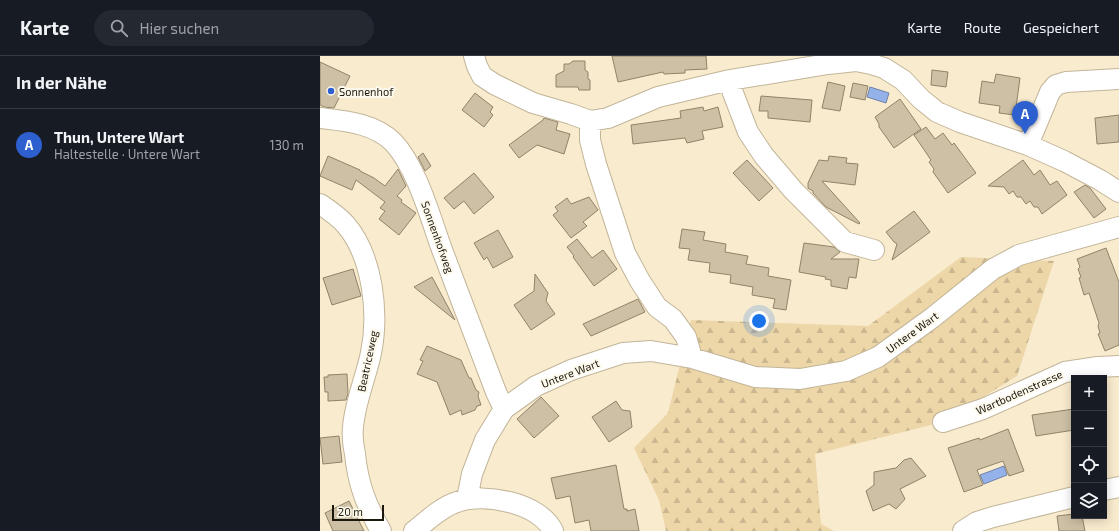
<!DOCTYPE html>
<html lang="de">
<head>
<meta charset="utf-8">
<style>
  body { margin:0; font-family:"Exo 2",sans-serif; background:#242831; color:#f1f3f6 }
  .controls { position:absolute; right:12px; bottom:12px; display:grid; overflow:hidden; border-radius:0px; box-shadow:0 2px 10px #0003 }
  .controls button { width:36px; height:36px; display:grid; place-items:center; padding:0; border:0; border-bottom:1px solid #363941; background:#171b24; color:#f1f3f6; font:20px sans-serif }
  .scale { position:absolute; left:12px; bottom:10px; width:52px; box-sizing:border-box; padding-left:4px; border:2px solid #1d180d; border-top:0; font-size:11px; line-height:14px; white-space:nowrap; color:#1d180d; -webkit-text-stroke:3px #fef9ed; paint-order:stroke }
  .you { position:absolute; left:439px; top:265px; width:14px; height:14px; margin:-10px; border:3px solid #fff; border-radius:50%; background:#1a73e8; box-shadow:0 0 0 6px #1a73e833 }
  .badge { display:grid; place-items:center; width:26px; height:26px; border-radius:50%; background:#2d60ce; color:#fff; font-size:13px; font-weight:700 }
  .pin { position:absolute; translate:-50% -33px; filter:drop-shadow(0 1px 2px #0008) }
  .pin::after { content:''; position:absolute; top:21px; width:14px; height:12px; background:inherit; clip-path:polygon(0 0,100% 0,50% 100%) }
  .list { margin:0; padding:0; list-style:none }
  h2 { display:flex; justify-content:space-between; align-items:center; height:52px; margin:0; padding:0 16px; font-size:17px }
  h2 small { font-size:13px; font-weight:400; color:#9ea1a6 }
  .list li { display:grid; grid-template-columns:26px 1fr auto; gap:12px; align-items:center; box-sizing:border-box; height:72px; padding:0 16px; border-top:1px solid #363941 }
  .list b { display:block; font-size:15px; white-space:nowrap }
  .list p { margin:0; font-size:13px; white-space:nowrap; color:#9ea1a6 }
  .list em { font-size:13px; font-style:normal; color:#9ea1a6 }
  .icon { flex:none; width:22px; height:22px; fill:none; stroke:currentColor; stroke-width:2; stroke-linecap:round; stroke-linejoin:round }
  .map { position:relative; flex:none; width:799px; height:475px; overflow:hidden }
  header { display:flex; align-items:center; gap:24px; box-sizing:border-box; height:56px; padding:0 20px; background:#171b24; border-bottom:1px solid #363941 }
  header strong { font-size:19px }
  nav { display:flex; gap:22px; margin-inline-start:auto; font-size:14px }
  .search { width:280px; height:36px; background:#242831; display:flex; align-items:center; gap:10px; box-sizing:border-box; padding:0 14px; border-radius:22px; color:#9ea1a6; font-size:15px }
  main { display:flex }
  aside { flex:1; background:#171b24 }
  .map>svg:first-child { display:block }
</style>
</head>
<body>
<header>
<strong>Karte</strong>
<div class="search"><svg class="icon" aria-label="search" viewBox="0 0 24 24"><circle cx="10" cy="10" r="6"/><path d="M15 15l6 6"/></svg>Hier suchen</div>
<nav><a>Karte</a><a>Route</a><a>Gespeichert</a></nav>
</header>
<main>
<aside>
<h2>In der Nähe<small></small></h2>
<ul class="list">
<li><span class="badge">A</span><div><b>Thun, Untere Wart</b><p>Haltestelle · Untere Wart</p></div><em>130 m</em></li>
</ul>
</aside>
<div class="map">
<svg width="799" height="475" viewBox="0 0 799 475">
  <defs>
    <pattern id="forest-firs" width="22" height="20" patternUnits="userSpaceOnUse"><rect width="22" height="20" fill="#edd6a8"/><path d="M5 1l3.5 6h-7zM16 11l3.5 6h-7z" fill="#cbb78f"/></pattern>
  </defs>
  <rect width="100%" height="100%" fill="#f9ebce"/>
  <path fill="url(#forest-firs)" d="M641,201L734,205L697,320L623,366L495,398L501,468L514,475H346L339,444L314,392L348,357L371,264L548,270Z"/>
  <path fill="#94b1e9" stroke="#7083a7" d="M550,31L569,37L566,47L547,41Z
    M684,410L687,419L664,428L660,419Z"/>
  <path fill="#cec0a5" stroke="#908369" d="M292,0H386L387,13L365,14V17L344,18L343,16L298,26Z
    M253,5H265V14L268,16V23L270,24V34H259L258,31H236V19L244,15V8H249Z
    M0,6L30,20L14,52L4,51L0,49Z
    M612,14L628,16L626,31L611,29Z
    M676,18L700,22L695,59L679,57L680,50L659,47L662,25L674,27Z
    M508,26L525,30L520,55L502,52Z
    M533,27L548,30L545,44L530,41Z
    M155,37L173,51L170,56L173,59L164,71L142,54Z
    M441,40L492,44L490,66L448,62V55H439Z
    M580,43L601,73L574,92L559,71V68L555,61Z
    M383,51L384,55L398,51L403,71L382,75L384,83L367,87L365,82L313,88L311,69L361,62L360,55Z
    M799,59V86L777,88L775,62Z
    M224,62L238,66L236,74L250,78L244,98L217,89L199,102L189,89L223,64Z
    M606,71L615,83L623,77L632,89L634,87L656,117L628,137L613,116L614,113L609,106L611,104L594,79Z
    M103,97L111,110L105,115L98,101Z
    M8,100L40,114V115L54,122L65,130L78,113L86,130L77,140L82,144L81,146L96,157L79,179L59,163L65,155L60,152L65,146L36,124L32,134L0,120Z
    M509,100L527,102L526,107L538,108L535,129L502,125L540,167L539,168L506,151L493,137V135L488,132V127L499,104L508,105Z
    M427,104L453,132L439,145L413,117Z
    M703,104L714,119L720,114L730,129L737,125L747,139L722,158L718,151H714L710,145L706,148L701,141H697L693,135L689,138L684,131L668,130Z
    M154,117L174,141L154,158L144,145L134,153L124,142Z
    M765,129L770,132L786,153L774,162L754,136Z
    M269,141L278,154L263,166L267,170L251,182L233,159L238,155L235,151L247,142L251,148Z
    M594,155L610,176L572,204L577,188L574,186L566,176Z
    M362,173L385,176L383,184L406,188L405,196L428,200L426,208L449,212L448,220L471,224L466,254L453,252L455,243L432,239L433,231L410,227L411,219L389,216L390,207L368,204L370,193L359,192Z
    M178,174L193,201L173,212L167,201L164,204L154,187Z
    M257,183L272,202L283,194L297,213L274,230L253,201L254,200L247,191Z
    M484,187L514,191L520,196L511,203H539L536,222L529,221L527,233L511,230V224L505,223L506,221L479,216Z
    M786,192L799,226V289L785,295L778,278L780,277L778,270L779,267L769,237L764,239L759,222L761,221L758,213L760,211L757,203Z
    M33,213L41,240L12,249L3,222Z
    M215,218L228,237L226,245L235,258L211,274L194,249L214,235Z
    M112,221L135,264L94,231Z
    M318,243L325,256L271,280L263,268Z
    M107,290L141,304L149,322H151L156,334L159,336L158,340L161,349L157,350L155,354L142,359L141,354L130,359L117,326L97,318L103,305L100,304Z
    M27,318L28,338L26,344L8,345V336H5L4,321H8V319Z
    M221,341L239,360L214,382L197,363Z
    M296,345L302,354L310,355L312,371L289,386L272,361Z
    M754,353V374L716,380L712,359Z
    M688,373L704,415L689,420L683,405L657,414L663,429L644,436L628,392L659,382L660,384Z
    M19,380L22,406L3,408L0,382Z
    M591,402L606,420L580,433L585,443L576,453L569,448L553,455L546,435L554,429V416L576,412L584,404Z
    M296,409L304,453H307V455L315,453L319,475H271L269,464L255,467L250,440L236,443L231,422Z
    M29,445L44,475H13L5,457Z
    M754,458V460H762L765,475H739L737,460Z"/>
  <g fill="none" stroke-linecap="round" stroke-linejoin="round">
    <defs>
      <path id="minor" d="M154,0L157,10L162,20L174,28L213,47L251,58L270,65L288,62L338,41L410,24L508,8L536,5L551,8L564,12L583,24L601,43L617,56L640,66L708,89L744,105L780,124L799,136
        M410,24L413,37L428,76L444,100L473,134L525,186L554,194
        M0,62C25,65 54,67 73,86C96,110 110,160 121,191C139,239 158,288 176,336L184,353
        M270,65V84L276,108L305,197L320,225L337,251L353,263L366,281L372,302
        M708,89L730,36L736,29L746,26L799,23
        M0,148C9,154 19,161 26,169C53,201 59,257 51,297C46,321 35,346 33,371C32,380 33,389 35,398C38,428 46,449 61,475
        M623,366L663,353L745,316L778,311L799,310
        M784,434L799,431
        M147,443L152,418L165,384L184,353L216,330L251,314L303,297L331,295L372,302L435,321L480,323L526,315L558,301L612,262L673,213L699,199L799,171
        M94,475C107,465 121,451 137,446C164,436 220,447 233,475
        M643,475L657,466L673,461L754,441"/>
    </defs>
    <use href="#minor" stroke="#c2b599" stroke-width="22"/>
    <use href="#minor" stroke="#fff" stroke-width="20"/>
  </g>
  <circle fill="#2d60ce" stroke="#fef9ed" stroke-width="1.5" cx="11" cy="35" r="4"/>
  <g text-anchor="middle" dominant-baseline="central" stroke-width="4" stroke-linejoin="round" paint-order="stroke">
    <g font-size="11" fill="#1d180d" stroke="#fef9ed" text-anchor="start">
      <text x="19" y="35">Sonnenhof</text>
    </g>
    <g font-size="11" fill="#1d180d" stroke="#fef9ed">
      <text transform="translate(118 181) rotate(70)">Sonnenhofweg</text>
      <text transform="translate(592 276) rotate(-36)">Untere Wart</text>
      <text transform="translate(47 305) rotate(-78)">Beatriceweg</text>
      <text transform="translate(250 317) rotate(-21)">Untere Wart</text>
      <text transform="translate(699 336) rotate(-24)">Wartbodenstrasse</text>
    </g>
  </g>
</svg>
<div class="controls">
<button>+</button>
<button>−</button>
<button><svg class="icon" aria-label="locate" viewBox="0 0 24 24"><circle cx="12" cy="12" r="6"/><path d="M12 2v4M12 18v4M2 12h4M18 12h4"/></svg></button>
<button><svg class="icon" aria-label="layers" viewBox="0 0 24 24"><path d="M12 4l9 5-9 5-9-5zM3 14l9 5 9-5"/></svg></button>
</div>
<div class="scale">20 m</div>
<div class="you"></div>
<div class="pin badge" style="left:705px;top:78px">A</div>
</div>
</main>
</body>
</html>
